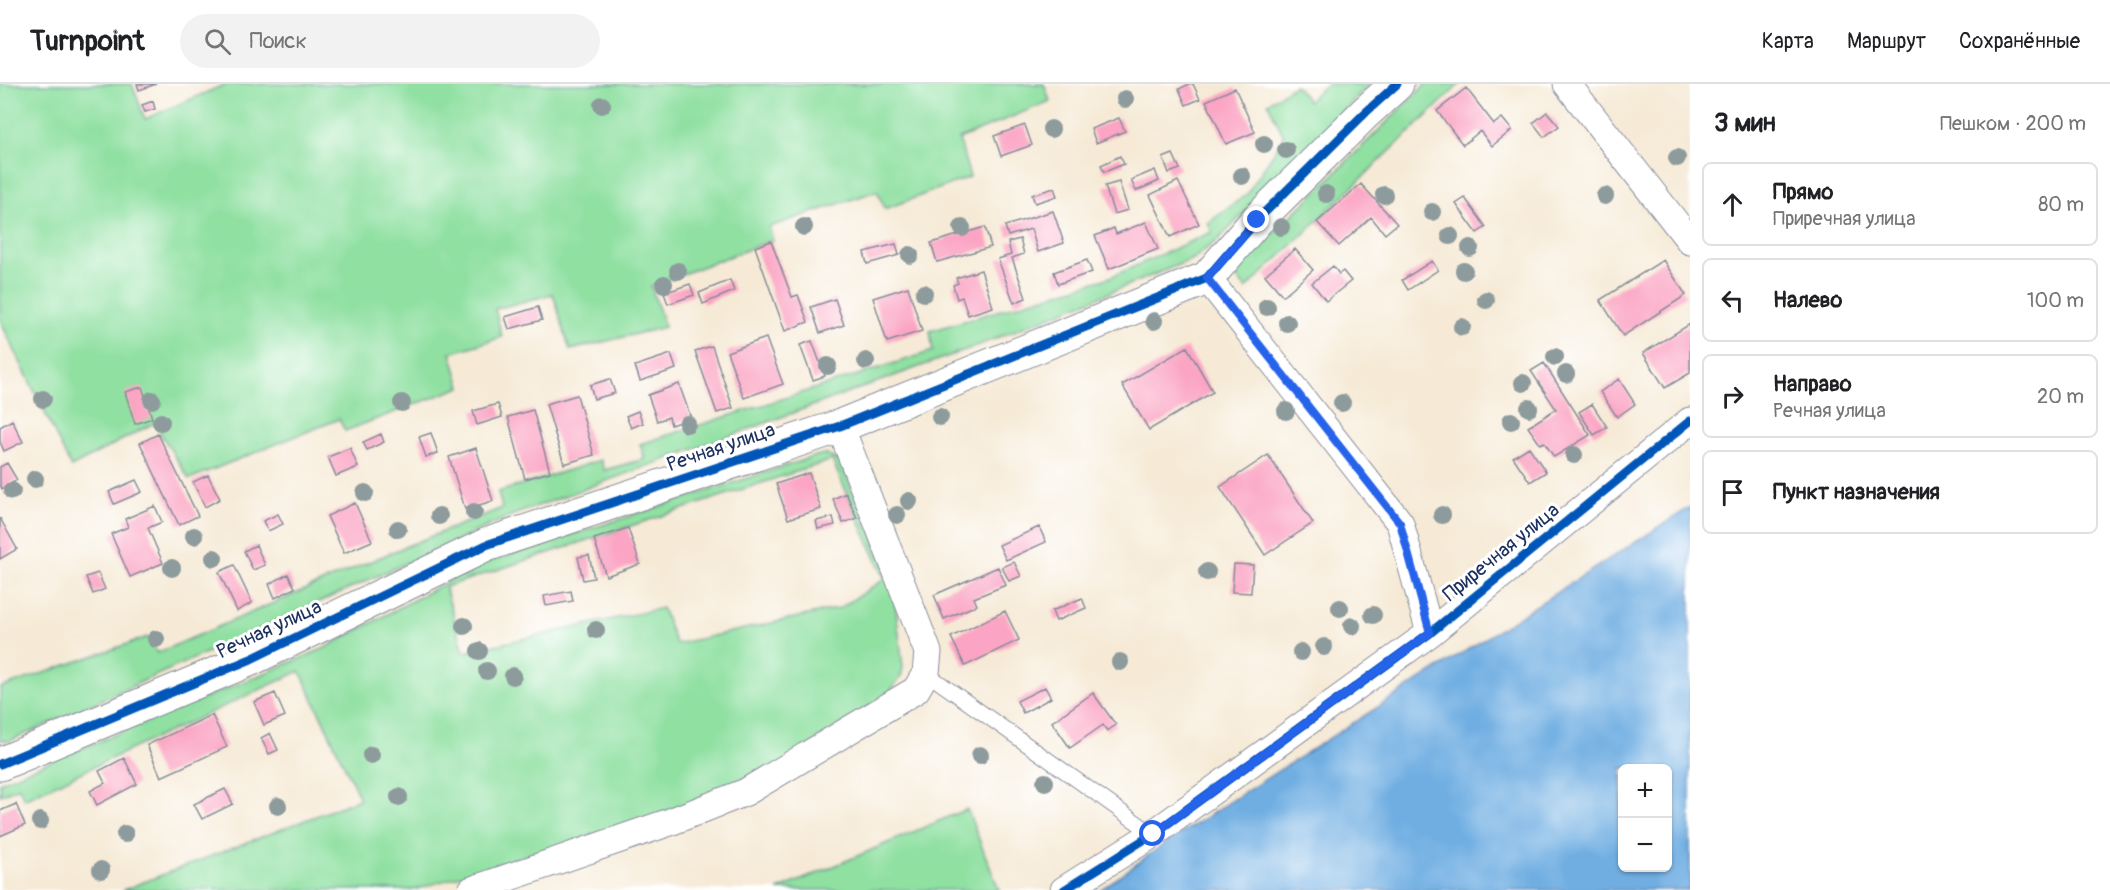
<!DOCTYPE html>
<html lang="ru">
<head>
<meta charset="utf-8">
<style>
  body { margin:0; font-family:Pangolin,sans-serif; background:#f2f2f2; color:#202124 }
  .controls { position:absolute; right:18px; bottom:18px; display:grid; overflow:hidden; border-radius:9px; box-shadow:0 2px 4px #0004 }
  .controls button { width:54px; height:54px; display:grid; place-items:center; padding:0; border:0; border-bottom:2px solid #e0e0e0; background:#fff; color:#202124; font:30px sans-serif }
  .stop { position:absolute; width:18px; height:18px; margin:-14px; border:4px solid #2563eb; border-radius:50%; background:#fff }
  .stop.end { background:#2563eb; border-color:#fff; box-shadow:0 2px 6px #0008 }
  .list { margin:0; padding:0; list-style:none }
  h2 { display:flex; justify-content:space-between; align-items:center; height:78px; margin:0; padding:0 24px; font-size:26px }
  h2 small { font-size:20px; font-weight:400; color:#757577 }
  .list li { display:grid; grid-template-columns:39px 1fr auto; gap:18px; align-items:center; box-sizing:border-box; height:84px; margin:0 12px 12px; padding:0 12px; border:2px solid #e0e0e0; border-radius:9px }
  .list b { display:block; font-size:22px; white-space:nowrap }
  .list p { margin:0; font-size:20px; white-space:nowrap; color:#757577 }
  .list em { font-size:20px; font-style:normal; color:#757577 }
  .icon { flex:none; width:33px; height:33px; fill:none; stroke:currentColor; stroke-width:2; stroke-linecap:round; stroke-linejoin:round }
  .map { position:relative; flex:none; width:1690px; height:806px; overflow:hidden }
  header { display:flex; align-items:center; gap:36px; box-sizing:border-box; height:84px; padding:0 30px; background:#fff; border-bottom:2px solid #e0e0e0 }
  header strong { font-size:28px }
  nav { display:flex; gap:33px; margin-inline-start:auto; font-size:21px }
  .search { width:420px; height:54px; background:#f2f2f2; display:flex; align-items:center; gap:15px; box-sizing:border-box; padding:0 21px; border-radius:33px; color:#757577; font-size:22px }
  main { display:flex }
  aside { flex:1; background:#fff }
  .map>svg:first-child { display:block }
</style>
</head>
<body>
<header>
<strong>Turnpoint</strong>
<div class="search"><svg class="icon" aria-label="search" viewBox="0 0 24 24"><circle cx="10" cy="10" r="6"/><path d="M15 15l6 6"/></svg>Поиск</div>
<nav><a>Карта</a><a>Маршрут</a><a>Сохранённые</a></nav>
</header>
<main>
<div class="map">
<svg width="1690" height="806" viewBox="0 0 1690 806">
  <rect width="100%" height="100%" fill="#fff"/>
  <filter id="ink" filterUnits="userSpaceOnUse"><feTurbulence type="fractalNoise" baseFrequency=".0167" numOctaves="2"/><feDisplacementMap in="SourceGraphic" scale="12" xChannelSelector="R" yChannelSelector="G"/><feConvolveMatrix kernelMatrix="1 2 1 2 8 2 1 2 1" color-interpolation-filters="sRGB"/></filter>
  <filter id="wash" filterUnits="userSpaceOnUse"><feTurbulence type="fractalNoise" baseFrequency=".008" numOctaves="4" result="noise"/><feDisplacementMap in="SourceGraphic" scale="24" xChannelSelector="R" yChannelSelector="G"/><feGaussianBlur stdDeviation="1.35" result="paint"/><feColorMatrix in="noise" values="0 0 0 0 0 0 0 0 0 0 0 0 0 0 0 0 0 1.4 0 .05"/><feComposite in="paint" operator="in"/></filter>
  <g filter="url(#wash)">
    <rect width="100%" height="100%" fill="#f6ead6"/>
    <path fill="#8fe0a1" stroke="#558880" stroke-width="1.5" fill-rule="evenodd" d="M0,0H132L145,35L226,0H1044L1050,17L959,55L970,93L885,125L877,107L769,143L773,156L651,202L665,243L570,266L553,210L495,225L502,253L451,269L461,303L345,347L339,335L189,395L154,339L71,383L0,236Z
      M1327,0H1369L1303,70L1218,156L1193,175L979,261L513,431L10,657L0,656V604L148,553L157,569L397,466L502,424L498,408L601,376L604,386L645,375L640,360L933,267L930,247L1108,194L1212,148L1208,139L1247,110L1284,53L1268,19L1295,1L1308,17Z
      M1426,0H1460L1246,205L1233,189Z
      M826,370L840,377L893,501L903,583L901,593L889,609L782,679L676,725L414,806H123L360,715L300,587L24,715L19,703L0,711V698L323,565L478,481L819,371ZM832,376L885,495L840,524L676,560L662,524L464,568L445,503Z
      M967,725L999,806H778Z"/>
    <path fill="#6faee2" stroke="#456ea0" stroke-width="1.5" fill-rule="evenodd" d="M1690,423V806H1100L1164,760ZM1622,684H1668V784H1622Z"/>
    <g id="blocks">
      <path fill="#fba4c3" d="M137,0H156L139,6Z
        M1189,0H1193L1200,15L1186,21L1179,5Z
        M1235,4L1255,48L1226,60L1206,17Z
        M1466,4L1494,40L1502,34L1512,46L1492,62L1480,47L1463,61L1437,27Z
        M153,17L155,25L145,28L142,21Z
        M1547,28L1559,42L1544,53L1533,39Z
        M1119,34L1125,47L1096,59L1091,45Z
        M1025,41L1032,61L1001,72L994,52Z
        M1173,70L1180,85L1169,89L1163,74Z
        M1120,72L1124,80L1104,88L1101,81Z
        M1155,86L1159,97L1136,107L1131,96Z
        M1178,97L1199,140L1170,153L1150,111Z
        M1119,98L1128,126L1114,130L1105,102Z
        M1361,100L1397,140L1385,150L1371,133L1339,162L1317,138Z
        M1054,104L1057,112L1035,119L1032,111Z
        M1465,114L1486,143L1477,149L1456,120Z
        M1053,127L1064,159L1038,168L1031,145L1008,152L1005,142Z
        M1146,138L1158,165L1109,185L1095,152L1114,144L1116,150Z
        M985,143L991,163L937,178L931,159Z
        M1020,155L1024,170L1012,174L1026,214L1014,219L998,175L1011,171L1008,158Z
        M771,157L792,213L798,211L808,238L785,247L755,163Z
        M896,160L899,171L867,180L864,168Z
        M1295,165L1313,186L1283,212L1265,191Z
        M1087,176L1092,188L1058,200L1054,188Z
        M1663,176L1686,211L1623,252L1600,216Z
        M1432,177L1438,186L1408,206L1402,196Z
        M1333,182L1339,190L1343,187L1351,197L1326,217L1312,199Z
        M981,186L993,223L968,231L962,213L957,215L953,201L958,199L956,194Z
        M730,196L734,207L703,220L699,209Z
        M690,200L694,211L668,220L664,209Z
        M908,203L922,247L887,258L873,214Z
        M835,215L844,241L820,249L811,223Z
        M538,223L542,236L509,245L505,233Z
        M1690,240V289L1665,304L1643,269Z
        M766,254L783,300L744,314L727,268Z
        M812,257L825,292L813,296L800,261Z
        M712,262L733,324L717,329L695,267Z
        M1187,263L1213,308L1149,346L1122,301Z
        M671,270L676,285L640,297L635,282Z
        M1544,279L1590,351L1554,373L1544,358L1540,360L1528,343L1556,325L1531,287Z
        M610,295L615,309L594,315L590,301Z
        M1619,295L1635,320L1617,333L1600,308Z
        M679,300L691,334L671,341L669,333L657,337L648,311Z
        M142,303L152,334L135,340L125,308Z
        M577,311L594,371L564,380L546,320Z
        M498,320L502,333L477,341L473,327Z
        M1592,320L1607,343L1594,351L1579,328Z
        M533,326L550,388L525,395L508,333Z
        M638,327L643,339L631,344L626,332Z
        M12,336L23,358L4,367L0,358V343Z
        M431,349L438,369L426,373L419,353Z
        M158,350L198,432L179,441L140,359Z
        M381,350L384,358L367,366L363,358Z
        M1529,363L1546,388L1530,398L1513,373Z
        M350,364L358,383L336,392L328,373Z
        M476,364L493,417L465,425L449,373Z
        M1268,371L1313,439L1265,471L1220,403Z
        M7,379L17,396L2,405L0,401V383Z
        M809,389L821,425L788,435L776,400Z
        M208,391L220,415L205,423L193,398Z
        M136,396L142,408L114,420L109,408Z
        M846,409L857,434L843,439L833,415Z
        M355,419L372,457L344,469L327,432Z
        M155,422L162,438L148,444L163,479L130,493L111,450L128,443L125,435Z
        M278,430L283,440L268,447L263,437Z
        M833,433L835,441L818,445L816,437Z
        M0,434L17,465L0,475Z
        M1039,443L1046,458L1006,476L999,461Z
        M628,444L640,480L606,492L594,455Z
        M256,461L265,481L253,486L244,467Z
        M589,471L594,494L583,496L578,473Z
        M1014,478L1021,492L1009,497L1002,483Z
        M1234,480L1253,481L1251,509L1232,508Z
        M234,481L252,519L237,527L219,488Z
        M998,483L1006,501L974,514L977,521L944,535L934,511Z
        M98,489L105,505L93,510L86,493Z
        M288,490L295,504L275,514L269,500Z
        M571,507L573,517L546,522L544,512Z
        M1082,514L1086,524L1056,537L1052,527Z
        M1005,527L1019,556L965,582L951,553Z
        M1045,603L1051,614L1023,629L1017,617Z
        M275,609L285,632L264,641L254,618Z
        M1093,609L1116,641L1107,647L1103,641L1070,664L1052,638Z
        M212,631L227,663L161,693L147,661Z
        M270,649L278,666L269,670L261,654Z
        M124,674L137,700L97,721L90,707L105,699L99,687Z
        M225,705L233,720L202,735L194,720Z
        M16,720L25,741L0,752V727Z"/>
    </g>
  </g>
  <g filter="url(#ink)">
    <use href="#blocks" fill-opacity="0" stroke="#888c9a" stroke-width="1.5"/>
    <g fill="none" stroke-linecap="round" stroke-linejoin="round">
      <defs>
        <path id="service" d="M926,589L1153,750"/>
        <path id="minor" d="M1567,0L1690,157
          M1207,194L1400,439L1430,549
          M472,806L670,738L746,708L916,606L926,589L928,568L840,342
          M1064,806L1153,750L1430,549L1690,337"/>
        <path id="tertiary" d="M0,680L251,575L486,461L840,342L1207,194L1257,136L1365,29L1397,0"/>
      </defs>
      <use href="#service" stroke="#888c9a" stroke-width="16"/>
      <use href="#minor" stroke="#888c9a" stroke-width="29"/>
      <use href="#tertiary" stroke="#888c9a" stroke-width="35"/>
      <use href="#service" stroke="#fff" stroke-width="14"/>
      <use href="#minor" stroke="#fff" stroke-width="27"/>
      <use href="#tertiary" stroke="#fff" stroke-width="33"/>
      <defs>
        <path id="cycleway" d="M0,680L251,575L486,461L840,342L1207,194L1257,136L1365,29L1397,0
          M1064,806L1153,750L1430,549L1690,337"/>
      </defs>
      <use href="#cycleway" stroke="#fff" stroke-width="13"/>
      <use href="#cycleway" stroke="#0057b8" stroke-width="9"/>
    </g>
    <g fill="#8e9b9d">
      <circle cx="1125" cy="15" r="9"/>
      <circle cx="602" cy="21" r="9"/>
      <circle cx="1051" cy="45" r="9"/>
      <circle cx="1264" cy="60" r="9"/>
      <circle cx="1286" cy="66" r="9"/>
      <circle cx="1677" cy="74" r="9"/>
      <circle cx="1242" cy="92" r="9"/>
      <circle cx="1326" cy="110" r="9"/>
      <circle cx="1384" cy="111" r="9"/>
      <circle cx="1605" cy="112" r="9"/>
      <circle cx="1432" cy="128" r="9"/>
      <circle cx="804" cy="143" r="9"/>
      <circle cx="1281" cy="143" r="9"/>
      <circle cx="962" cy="144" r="9"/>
      <circle cx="1450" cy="152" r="9"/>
      <circle cx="1470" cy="164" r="9"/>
      <circle cx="910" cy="171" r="9"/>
      <circle cx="678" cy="187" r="9"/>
      <circle cx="1464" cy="187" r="9"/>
      <circle cx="664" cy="200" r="9"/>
      <circle cx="924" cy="209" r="9"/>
      <circle cx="1486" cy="216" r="9"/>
      <circle cx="1267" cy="223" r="9"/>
      <circle cx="1154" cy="237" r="9"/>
      <circle cx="1287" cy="239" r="9"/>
      <circle cx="1462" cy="243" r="9"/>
      <circle cx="1555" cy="273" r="9"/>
      <circle cx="866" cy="277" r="9"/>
      <circle cx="828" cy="282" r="9"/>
      <circle cx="1566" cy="290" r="9"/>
      <circle cx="1523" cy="299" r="9"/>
      <circle cx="43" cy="315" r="9"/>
      <circle cx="152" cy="316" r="9"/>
      <circle cx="402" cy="319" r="9"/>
      <circle cx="1342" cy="319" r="9"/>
      <circle cx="1529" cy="324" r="9"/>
      <circle cx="1286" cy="327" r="9"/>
      <circle cx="940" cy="333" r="9"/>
      <circle cx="1511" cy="337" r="9"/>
      <circle cx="161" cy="338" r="9"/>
      <circle cx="687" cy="340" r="9"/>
      <circle cx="1574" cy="371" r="9"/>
      <circle cx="35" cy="395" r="9"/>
      <circle cx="12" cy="407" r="9"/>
      <circle cx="365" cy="409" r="9"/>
      <circle cx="909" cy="417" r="9"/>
      <circle cx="474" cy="428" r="9"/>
      <circle cx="897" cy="431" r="9"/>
      <circle cx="1442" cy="431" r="9"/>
      <circle cx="439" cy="432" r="9"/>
      <circle cx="398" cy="445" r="9"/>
      <circle cx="194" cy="452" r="9"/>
      <circle cx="214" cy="474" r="9"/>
      <circle cx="172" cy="484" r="9"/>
      <circle cx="1207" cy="488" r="9"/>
      <circle cx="1340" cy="524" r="9"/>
      <circle cx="1373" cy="531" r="9"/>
      <circle cx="464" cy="542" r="9"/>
      <circle cx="1352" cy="542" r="9"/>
      <circle cx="596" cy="546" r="9"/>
      <circle cx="156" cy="555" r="9"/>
      <circle cx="1324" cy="563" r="9"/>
      <circle cx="479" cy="567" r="9"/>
      <circle cx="1301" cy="568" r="9"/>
      <circle cx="1120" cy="578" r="9"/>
      <circle cx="487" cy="587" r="9"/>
      <circle cx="513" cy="592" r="9"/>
      <circle cx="371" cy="671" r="9"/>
      <circle cx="980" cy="671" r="9"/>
      <circle cx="1045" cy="698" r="9"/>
      <circle cx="399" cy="713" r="9"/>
      <circle cx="278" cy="722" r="9"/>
      <circle cx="40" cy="737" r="9"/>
      <circle cx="125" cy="750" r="9"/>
      <circle cx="101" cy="786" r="9"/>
    </g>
  </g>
  <g fill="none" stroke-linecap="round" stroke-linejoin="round" filter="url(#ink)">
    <path stroke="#2563eb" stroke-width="8" d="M1153,750L1430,549L1400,439L1207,194L1257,136"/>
  </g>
  <g text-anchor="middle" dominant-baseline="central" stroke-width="6" stroke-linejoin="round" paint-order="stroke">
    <g font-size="20" fill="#1b2f5e" stroke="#fff">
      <text transform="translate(721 363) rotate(-19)">Речная улица</text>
      <text transform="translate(1501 468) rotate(-39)">Приречная улица</text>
      <text transform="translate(269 545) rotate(-25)">Речная улица</text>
    </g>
  </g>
</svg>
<div class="controls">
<button>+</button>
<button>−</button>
</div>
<div class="stop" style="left:1153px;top:750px"></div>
<div class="stop end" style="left:1257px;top:136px"></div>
</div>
<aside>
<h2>3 мин<small>Пешком · 200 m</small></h2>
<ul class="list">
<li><svg class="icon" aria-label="ahead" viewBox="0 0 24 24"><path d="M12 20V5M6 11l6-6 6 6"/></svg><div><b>Прямо</b><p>Приречная улица</p></div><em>80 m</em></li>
<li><svg class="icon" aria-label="left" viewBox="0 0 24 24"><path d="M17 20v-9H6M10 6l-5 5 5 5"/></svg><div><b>Налево</b></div><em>100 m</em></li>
<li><svg class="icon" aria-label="right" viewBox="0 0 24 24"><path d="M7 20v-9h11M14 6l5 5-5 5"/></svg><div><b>Направо</b><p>Речная улица</p></div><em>20 m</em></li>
<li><svg class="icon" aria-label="arrive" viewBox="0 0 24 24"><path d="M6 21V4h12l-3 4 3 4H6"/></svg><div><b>Пункт назначения</b></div></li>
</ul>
</aside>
</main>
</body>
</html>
